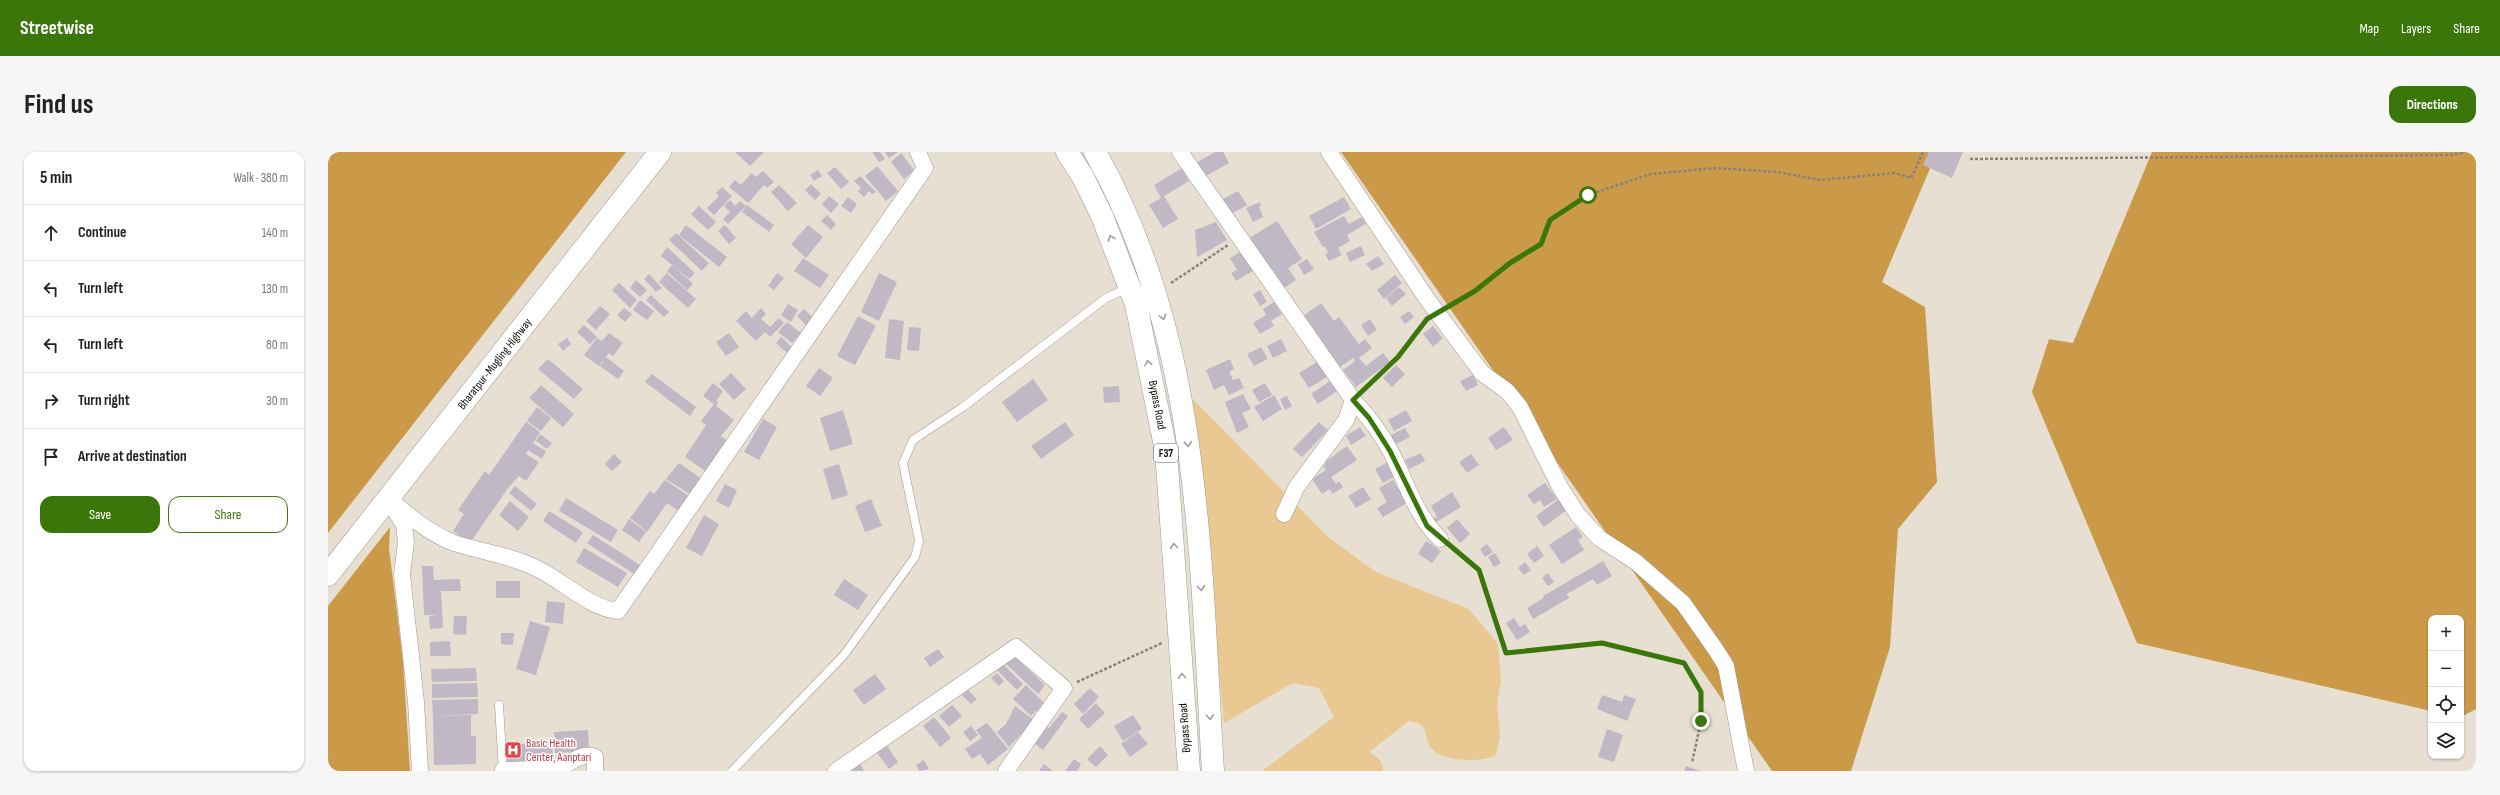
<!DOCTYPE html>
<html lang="en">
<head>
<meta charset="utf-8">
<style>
  body { margin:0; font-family:"Sofia Sans Condensed",sans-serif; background:#f6f6f6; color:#222 }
  .controls { position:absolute; right:12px; bottom:12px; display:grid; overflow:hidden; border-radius:8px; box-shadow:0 1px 3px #0004 }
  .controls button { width:36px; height:36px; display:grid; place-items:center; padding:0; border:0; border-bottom:1px solid #e0e0e0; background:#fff; color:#222; font:20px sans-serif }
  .stop { position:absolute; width:12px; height:12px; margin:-9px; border:3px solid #3b760a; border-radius:50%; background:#fff }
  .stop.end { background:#3b760a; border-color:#fff; box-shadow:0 1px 4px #0008 }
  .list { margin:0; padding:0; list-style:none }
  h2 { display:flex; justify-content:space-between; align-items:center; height:52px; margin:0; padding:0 16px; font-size:17px }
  h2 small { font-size:13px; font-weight:400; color:#767676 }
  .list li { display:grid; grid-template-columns:26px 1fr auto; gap:12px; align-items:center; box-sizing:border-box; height:56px; padding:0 16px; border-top:1px solid #e0e0e0 }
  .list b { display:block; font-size:15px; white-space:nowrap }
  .list em { font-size:13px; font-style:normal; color:#767676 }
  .actions { display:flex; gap:8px; padding:12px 16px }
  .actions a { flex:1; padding:9px 0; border:1px solid #3b760a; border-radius:12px; text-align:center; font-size:14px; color:#3b760a }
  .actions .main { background:#3b760a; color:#fff }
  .icon { flex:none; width:22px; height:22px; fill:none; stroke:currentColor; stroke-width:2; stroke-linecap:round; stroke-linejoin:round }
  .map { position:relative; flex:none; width:2148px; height:619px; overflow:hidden; border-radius:12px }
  header { display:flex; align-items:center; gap:24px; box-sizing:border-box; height:56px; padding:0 20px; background:#3b760a; color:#fff }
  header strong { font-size:19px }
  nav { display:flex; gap:22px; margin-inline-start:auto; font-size:14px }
  .intro { display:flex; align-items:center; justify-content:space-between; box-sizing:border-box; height:96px; padding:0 24px }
  h1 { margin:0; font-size:28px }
  .button { padding:10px 18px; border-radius:12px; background:#3b760a; color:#fff; font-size:14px; font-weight:700 }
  main { display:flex; gap:24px; padding:0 24px }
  aside { flex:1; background:#fff; border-radius:12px; box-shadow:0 1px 3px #0004 }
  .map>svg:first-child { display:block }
</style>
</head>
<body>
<header>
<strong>Streetwise</strong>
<nav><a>Map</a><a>Layers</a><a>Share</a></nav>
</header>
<div class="intro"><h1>Find us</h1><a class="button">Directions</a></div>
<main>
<aside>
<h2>5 min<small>Walk · 380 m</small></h2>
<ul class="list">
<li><svg class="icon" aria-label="ahead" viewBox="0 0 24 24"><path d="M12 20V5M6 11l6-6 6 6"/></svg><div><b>Continue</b></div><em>140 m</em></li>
<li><svg class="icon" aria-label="left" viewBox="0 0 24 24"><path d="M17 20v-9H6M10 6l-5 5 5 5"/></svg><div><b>Turn left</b></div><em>130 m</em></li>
<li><svg class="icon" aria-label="left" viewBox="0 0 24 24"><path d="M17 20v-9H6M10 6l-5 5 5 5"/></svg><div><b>Turn left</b></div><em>80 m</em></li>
<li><svg class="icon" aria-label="right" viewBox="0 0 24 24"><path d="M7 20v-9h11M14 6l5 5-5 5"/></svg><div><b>Turn right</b></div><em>30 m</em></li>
<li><svg class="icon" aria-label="arrive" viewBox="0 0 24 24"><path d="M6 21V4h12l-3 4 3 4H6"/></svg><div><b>Arrive at destination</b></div></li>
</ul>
<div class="actions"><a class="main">Save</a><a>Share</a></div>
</aside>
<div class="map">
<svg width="2148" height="619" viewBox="0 0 2148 619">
  <rect width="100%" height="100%" fill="#e7dfd2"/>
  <path fill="#eac892" d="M865,247L1000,385L1048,420L1141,457L1170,492L1173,528L1169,552L1172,584L1168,603C1154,611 1116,610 1104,597C1093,583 1104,573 1081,569L1041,600C1049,605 1055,608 1055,619H934L1006,565L991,536L965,531L896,571Z"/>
  <path fill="#ca9a48" d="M0,0H298L0,381Z
    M1013,0H1609L1554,130L1597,155L1609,330L1570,377L1562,495L1523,619H1444Z
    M1824,0H2148V557L2133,565V466H2103V559L1809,491L1704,240L1721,187L1745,191Z
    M62,375L61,396L75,509L82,619H0V454Z"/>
  <path fill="#c0b8c5" d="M407,0H436L422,14Z
    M544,0H552L557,7L551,10Z
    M557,0H570L561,6Z
    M887,0H895L901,11L876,25L868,11Z
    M1601,0H1635L1624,26L1595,13Z
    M573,1L586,18L576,27L563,10Z
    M549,14L570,39L558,49L537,24Z
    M507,15L521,30L513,37L499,21Z
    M854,16L861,29L836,44L850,67L835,76L821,53L833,46L826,33Z
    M490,18L494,24L486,29L482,23Z
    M435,19L446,30L439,36L436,33L420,51L401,35L407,28L413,33L424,21L428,25Z
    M532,24L548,40L544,42L541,39L536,45L530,39L533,36L526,29Z
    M483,32L493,42L487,48L477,38Z
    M451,33L469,51L460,59L443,40Z
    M394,35L404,44L386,63L379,56L391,44L388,41Z
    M910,39L919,53L903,62L895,47Z
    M501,44L511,52L503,61L494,52Z
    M520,45L529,52L523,61L513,54Z
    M1016,45L1023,57L988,77L981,64Z
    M402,48L407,54L412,49L418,54L400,72L395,67L402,60L396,54Z
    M932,50L933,53L931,55L935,65L925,70L918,56Z
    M419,53L446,73L441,80L414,60Z
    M371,54L388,70L380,78L363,62Z
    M499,63L508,72L503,78L493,69Z
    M1016,64L1021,72L1034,65L1038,72L1019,83L1022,89L1010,96L1014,103L1001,109L997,102L1000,101L997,94L995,95L986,80Z
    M949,69L974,107L960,116L968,128L953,138L920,87Z
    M888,70L899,88L869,105L867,78Z
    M358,73L399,105L391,115L351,83Z
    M397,73L408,86L401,92L390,79Z
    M480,73L495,85L478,106L463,92Z
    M348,81L381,111L374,119L341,88Z
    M1033,94L1037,103L1022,110L1018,101Z
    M339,95L367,121L361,127L333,104Z
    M914,99L925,119L908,129L903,121L909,118L902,106Z
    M1050,104L1056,112L1044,119L1038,112Z
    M475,106L501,123L492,136L466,119Z
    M979,107L986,117L976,123L970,112Z
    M344,113L365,132L359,138L339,119Z
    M339,121L368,147L360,156L331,130Z
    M449,121L456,126L446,138L440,134Z
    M551,121L569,130L551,169L533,160Z
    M321,122L334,136L328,140L316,127Z
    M1067,123L1074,131L1056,147L1049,138Z
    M308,128L319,138L312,145L302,136Z
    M291,131L309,148L302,156L284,138Z
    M1071,135L1078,142L1064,154L1058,146Z
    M932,138L939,150L932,154L925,142Z
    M323,143L341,160L336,165L318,148Z
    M312,148L326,159L319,168L305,158Z
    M946,150L954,162L943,169L946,174L932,182L925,171L938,163L935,157Z
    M993,151L1006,169L1011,165L1031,192L1037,187L1044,196L1031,206L1038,214L1055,201L1062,210L1028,235L1015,218L1027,209L1025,206L1012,215L975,164Z
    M460,152L470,158L463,170L453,163Z
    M272,154L282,162L268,178L258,169Z
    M296,156L304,162L297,170L289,163Z
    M433,156L438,162L433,167L442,175L451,166L456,171L442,185L433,176L437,180L428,189L408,169L418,159L424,166Z
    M476,157L487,168L480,175L469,164Z
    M1081,159L1086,165L1077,172L1072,165Z
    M530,164L548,174L527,213L509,204Z
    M561,167L576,169L572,208L557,206Z
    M1042,167L1049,178L1040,184L1033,173Z
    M459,170L473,181L464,191L450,180Z
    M256,173L269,185L262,192L249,180Z
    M1105,174L1115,186L1105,195L1095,182Z
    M581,175L593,176L591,199L579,198Z
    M281,181L295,191L285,204L281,201L271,214L256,203L269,186L274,189Z
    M401,181L411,195L398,204L388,190Z
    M453,185L467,198L462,204L448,191Z
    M239,186L243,192L235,199L230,192Z
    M953,187L959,199L945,206L939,194Z
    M933,195L940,207L926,214L919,202Z
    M278,205L296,219L290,227L272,214Z
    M220,207L255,237L246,247L210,217Z
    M902,207L906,217L901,220L905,228L911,226L916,236L901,243L896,233L886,238L878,218Z
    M989,210L999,225L981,236L971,221Z
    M1068,213L1077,222L1064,235L1055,226Z
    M491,216L505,226L492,244L478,234Z
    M403,221L418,237L406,248L391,232Z
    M324,222L368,255L362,264L317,230Z
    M1145,223L1150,233L1138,239L1132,229Z
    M705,227L720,248L689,270L674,250Z
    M1002,229L1009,239L990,252L983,242Z
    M385,231L395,239L388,249L390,250L388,254L406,268L393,284L402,291L380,321L357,305L378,273L373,269L386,252L375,244Z
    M937,231L944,243L931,250L924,238Z
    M213,233L246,262L235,275L201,246Z
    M791,234L792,250L776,251L775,235Z
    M915,242L923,257L914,261L921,275L909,281L897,250Z
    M946,243L954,257L935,269L926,255Z
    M959,244L964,254L957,258L952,247Z
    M209,255L223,266L213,279L199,269Z
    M515,258L525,292L502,299L492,266Z
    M1078,258L1084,269L1066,279L1060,268Z
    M435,267L449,275L431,308L416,300Z
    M198,270L212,280L205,291L218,299L214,307L200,298L198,302L211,310L198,329L191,324L180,336L142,391L125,379L136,362L130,358L157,319L161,323Z
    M737,270L746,283L713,307L703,294Z
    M991,270L1000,278L974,305L965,297Z
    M1032,275L1038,284L1023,293L1018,284Z
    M1176,275L1185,288L1168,298L1160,286Z
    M1077,276L1082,285L1066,293L1061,284Z
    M212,282L224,291L219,297L208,289Z
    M1019,294L1029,308L1003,325L1008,332L1011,329L1015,335L1005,342L1001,337L994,342L984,327L998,318L995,314L998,312L997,310Z
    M1093,301L1097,309L1081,317L1077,308Z
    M286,302L294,310L284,319L277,312Z
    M1143,302L1151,313L1139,321L1131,310Z
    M1060,310L1068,324L1055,331L1047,317Z
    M351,311L374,327L363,343L338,327Z
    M511,312L520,343L504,348L495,317Z
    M337,328L361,344L352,360L339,351L319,380L302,366L322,339L326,342Z
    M1065,328L1079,351L1055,365L1049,356L1059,350L1051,336Z
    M1217,331L1229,347L1216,355L1212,348L1206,352L1199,343Z
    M397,332L409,338L401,356L388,349Z
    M187,334L209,352L203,359L181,341Z
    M1035,335L1043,347L1028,356L1020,344Z
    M1124,340L1133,355L1105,372L1103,368L1109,365L1103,354Z
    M238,346L290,378L283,390L231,359Z
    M1232,346L1240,357L1216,375L1208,364Z
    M543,347L554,374L537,380L527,354Z
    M182,349L201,365L190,379L171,363Z
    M221,359L255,380L248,391L215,369Z
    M376,363L391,372L374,404L358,396Z
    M301,367L318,380L311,390L294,378Z
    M1129,367L1142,382L1132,391L1119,376Z
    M1248,375L1255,385L1250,388L1256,398L1234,412L1221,393Z
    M265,383L312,413L306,422L259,391Z
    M1098,389L1113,399L1104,411L1090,402Z
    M1159,392L1165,400L1157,405L1152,397Z
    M1209,394L1216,404L1206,411L1199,402Z
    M256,396L299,421L290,435L248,410Z
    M1167,401L1173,411L1166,415L1160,405Z
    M1275,409L1284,424L1269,433L1265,427L1239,442L1241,446L1205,467L1199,456L1216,446L1215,444Z
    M1197,410L1203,418L1196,423L1190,416Z
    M94,414H105L106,428L132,427L133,439H113L115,476L102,477L101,464L109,463H96Z
    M1220,421L1226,430L1220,434L1214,426Z
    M516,427L540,443L530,458L506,443Z
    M168,429H192V446H168Z
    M219,449L237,451L235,472L217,470Z
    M126,464H139L138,483L125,482Z
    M1186,466L1192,475L1197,472L1202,480L1189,488L1178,471Z
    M202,469L222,475L208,523L188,517Z
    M173,481H186L185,493L173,492Z
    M122,489L123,504H102V490Z
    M610,497L616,505L602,515L596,506Z
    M685,503L717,533L710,542L677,511Z
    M675,512L695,532L689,538L669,518Z
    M148,516L149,529L104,530L103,517Z
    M669,521L676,529L671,534L663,526Z
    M547,522L558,537L536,553L525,538Z
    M149,531L150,545L104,546V532Z
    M698,533L716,551L703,564L685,547Z
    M762,536L771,545L755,562L746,552Z
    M639,537L649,547L643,552L633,542Z
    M1274,543L1294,550L1296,543L1308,547L1299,569L1269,557Z
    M150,547V562L105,564L104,548Z
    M768,551L777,561L760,577L751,567Z
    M624,553L634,564L621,575L611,564Z
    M687,554L706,568L681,595L669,580L678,572Z
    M734,560L740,564L715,598L703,589L716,571L721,576Z
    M143,563V584H148V612L106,613L105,564Z
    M805,563L814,577L795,589L786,574Z
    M606,565L623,586L612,595L595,574Z
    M659,571L680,597L660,613L652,602L644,607L637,597L654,586L648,578Z
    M643,574L650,583L642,589L635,580Z
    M1279,577L1295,583L1286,610L1270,605Z
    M260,578L261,599L227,601L226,580Z
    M810,580L820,592L802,605L793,592Z
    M224,590L225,609L179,611L178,593Z
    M557,591L570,610L561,617L547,598Z
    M772,594L780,603L768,615L759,607Z
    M746,607L753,612L749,619H737Z
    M596,608L601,617L591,619L588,613Z
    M531,610L536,619H524L522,616Z
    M716,612L722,617L725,619H711Z
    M1358,614L1372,619H1356Z"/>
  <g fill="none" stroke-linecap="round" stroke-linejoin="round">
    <defs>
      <path id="service" d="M171,553L175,619
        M404,619L516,503L587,405L591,389L575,311L585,288L635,255L778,146L800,136"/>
      <path id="minor" d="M852,0L1025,248C1040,264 1053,281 1063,300C1078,330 1088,364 1112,387
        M1001,0L1099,147L1154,221L1179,239L1192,255L1232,335L1250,363L1271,386L1308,410L1355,451L1388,498L1398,514L1418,619
        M61,347C81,364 102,382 126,391C154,400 182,403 208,416C234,428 263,457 290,459L597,16L590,0
        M65,355L76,373L78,390L74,423L88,550L92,619
        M956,362L968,336L1018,268L1025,248
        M175,618C188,617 225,618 235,614C245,609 256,600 267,605V619
        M508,619L688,495L736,536L678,619"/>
      <path id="secondary" d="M0,423L332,0"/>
      <path id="trunk" d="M739,0L755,25L774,64L808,152L838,299L861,619
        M767,0C874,188 872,409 885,619"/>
    </defs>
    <use href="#service" stroke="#9f978b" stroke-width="9"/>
    <use href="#minor" stroke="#9f978b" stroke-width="17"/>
    <use href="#secondary" stroke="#9f978b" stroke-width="23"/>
    <use href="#trunk" stroke="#9f978b" stroke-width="23"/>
    <path stroke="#878279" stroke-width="2.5" stroke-dasharray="3 2" stroke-linecap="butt" d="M1642,7L2124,3L2137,0
      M843,131L900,93
      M1122,153L1147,139L1181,111L1213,92L1222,68L1260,43L1323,22L1387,16L1450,20L1492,28L1567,21L1583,26L1595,0
      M1036,238L1070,205L1097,169
      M1124,395L1151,418L1178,501L1274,491L1357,511L1373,540V569L1364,611
      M749,530L834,491"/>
    <use href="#service" stroke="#fff" stroke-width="8"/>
    <use href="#minor" stroke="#fff" stroke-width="16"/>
    <use href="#secondary" stroke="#fff" stroke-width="22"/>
    <use href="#trunk" stroke="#fff" stroke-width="22"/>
  </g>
  <defs><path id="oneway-chevron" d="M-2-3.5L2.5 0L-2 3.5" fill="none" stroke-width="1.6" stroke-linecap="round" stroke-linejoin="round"/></defs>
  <g stroke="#9f9e9c">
    <use href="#oneway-chevron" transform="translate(783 86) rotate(-112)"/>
    <use href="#oneway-chevron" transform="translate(835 165) rotate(75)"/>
    <use href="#oneway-chevron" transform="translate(820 211) rotate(-101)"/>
    <use href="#oneway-chevron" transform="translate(860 292) rotate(84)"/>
    <use href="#oneway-chevron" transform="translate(846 394) rotate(-94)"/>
    <use href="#oneway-chevron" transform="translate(873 436) rotate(85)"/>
    <use href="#oneway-chevron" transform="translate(854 524) rotate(-94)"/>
    <use href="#oneway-chevron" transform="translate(882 565) rotate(87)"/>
  </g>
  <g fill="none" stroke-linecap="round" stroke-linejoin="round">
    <path stroke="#3b760a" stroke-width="5" d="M1260,43L1222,68L1213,92L1182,111L1147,139L1099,167L1070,205L1025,248L1041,266L1062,299L1099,374L1151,418L1178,501L1274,491L1356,511L1373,540V569"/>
  </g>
  <defs>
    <symbol id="hospital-square" viewBox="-11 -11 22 22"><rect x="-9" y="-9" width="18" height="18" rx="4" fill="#e0444e" stroke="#fff"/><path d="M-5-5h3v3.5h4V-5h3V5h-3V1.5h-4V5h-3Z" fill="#fff"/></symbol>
  </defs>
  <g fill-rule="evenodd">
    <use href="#hospital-square" x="175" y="588" width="20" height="20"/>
  </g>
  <g text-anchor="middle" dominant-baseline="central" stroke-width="3" stroke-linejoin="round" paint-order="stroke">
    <rect fill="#fff" stroke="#575552" stroke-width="1" x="826" y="292" width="24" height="18" rx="3"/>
    <g font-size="11" font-weight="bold" fill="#0f0c08">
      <text x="838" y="301">F37</text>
    </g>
    <g font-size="12" fill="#0f0c08" stroke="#fff">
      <text transform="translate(167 212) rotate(-52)">Bharatpur-Mugling Highway</text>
      <text transform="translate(829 253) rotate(79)">Bypass Road</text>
      <text transform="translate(857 576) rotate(-94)">Bypass Road</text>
    </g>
    <g font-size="12" fill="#be3a42" stroke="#fff" text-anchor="start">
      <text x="198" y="591">Basic Health<tspan x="198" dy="14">Center, Aanptari</tspan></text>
    </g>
  </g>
</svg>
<div class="controls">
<button>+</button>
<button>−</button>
<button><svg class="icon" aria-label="locate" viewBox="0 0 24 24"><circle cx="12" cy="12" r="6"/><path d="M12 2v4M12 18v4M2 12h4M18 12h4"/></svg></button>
<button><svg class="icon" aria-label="layers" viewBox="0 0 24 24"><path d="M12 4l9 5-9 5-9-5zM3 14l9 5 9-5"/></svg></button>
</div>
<div class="stop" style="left:1260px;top:43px"></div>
<div class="stop end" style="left:1373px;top:569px"></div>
</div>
</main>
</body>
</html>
